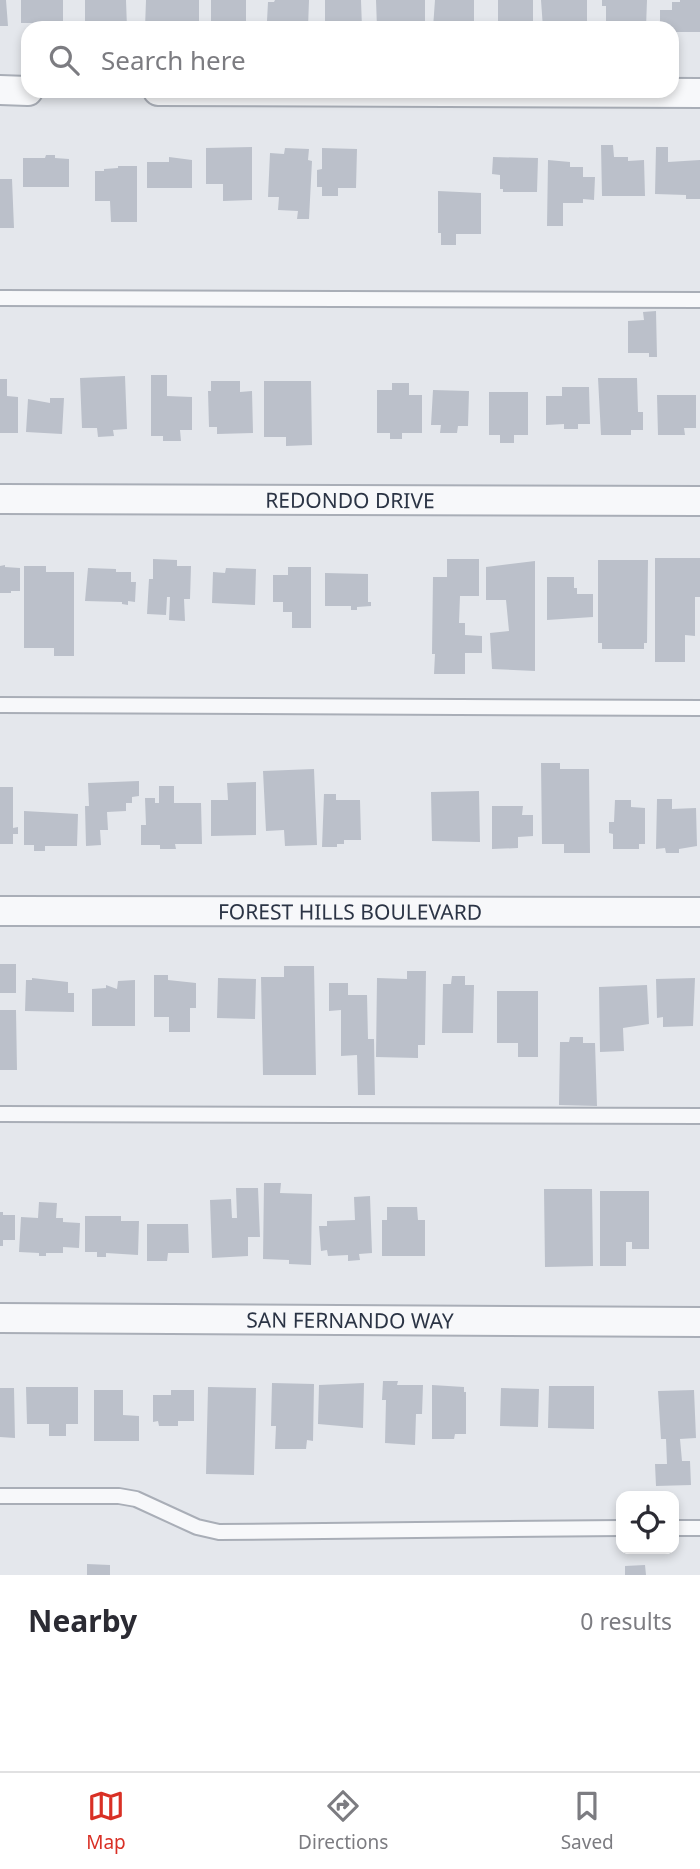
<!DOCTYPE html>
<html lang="en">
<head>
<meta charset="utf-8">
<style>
  body { margin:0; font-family:"Noto Sans",sans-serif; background:#f7f7f7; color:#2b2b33 }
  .controls { position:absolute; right:21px; bottom:21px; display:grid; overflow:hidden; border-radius:14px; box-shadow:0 4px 10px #0003 }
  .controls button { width:63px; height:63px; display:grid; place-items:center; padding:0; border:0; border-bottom:2px solid #e1e1e2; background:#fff; color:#2b2b33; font:35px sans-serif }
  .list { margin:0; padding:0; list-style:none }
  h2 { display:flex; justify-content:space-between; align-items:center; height:91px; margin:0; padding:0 28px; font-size:30px }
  h2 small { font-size:23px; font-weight:400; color:#7c7c81 }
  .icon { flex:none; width:38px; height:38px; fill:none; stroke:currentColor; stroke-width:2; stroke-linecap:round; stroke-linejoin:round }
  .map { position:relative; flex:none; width:700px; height:1575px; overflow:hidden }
  .search { position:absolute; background:#fff; box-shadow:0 4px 10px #0003; left:21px; right:21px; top:21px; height:77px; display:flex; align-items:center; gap:18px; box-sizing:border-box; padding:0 24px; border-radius:21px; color:#7c7c81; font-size:26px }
  .sheet { height:196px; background:#fff }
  nav { display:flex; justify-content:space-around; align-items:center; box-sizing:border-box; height:98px; border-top:2px solid #e1e1e2; background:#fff; font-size:19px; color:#7c7c81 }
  nav a { display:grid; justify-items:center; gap:4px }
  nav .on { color:#d93025 }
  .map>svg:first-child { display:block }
</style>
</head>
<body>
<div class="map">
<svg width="700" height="1575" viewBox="0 0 700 1575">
  <rect width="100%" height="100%" fill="#e4e7ec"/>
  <path fill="#bbc0ca" d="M0,0H6L8,26H0Z
    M21,0H63V24L41,23L40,28H33V23H21Z
    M85,0H126L127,28H85Z
    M146,0H199V27L145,28Z
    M211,0H246V21H226V28H211Z
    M275,0H309L308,28L286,26V22L267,21L268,2H274Z
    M325,0H361L362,28H325Z
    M376,0H425V25H398V28H377Z
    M435,0H474V28H433Z
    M498,0H533V28L510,27V22H498Z
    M541,0H587V26H558V28H543Z
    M602,0H647L646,28H606V6H602Z
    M680,0H700V32H672V28H660V10H672V2H680Z
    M601,145H613L614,157H628V161L644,160L645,196H602Z
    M252,147V200L223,201V184H206V148Z
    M656,147H668V162L700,160V199H686V195L655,194Z
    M285,148L309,149L308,160L312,161L309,219H297L298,211L278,210L279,197H268L270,153L284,154Z
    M322,148L357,149L356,188H338V196H322V187H317V170L322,169Z
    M46,155H55V158L69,159V187H23V158H45Z
    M169,157L192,160V188H147V162H169Z
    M493,157L538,158L537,192H503V189H500V175L492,174Z
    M548,160L570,162V167H583V177H595L594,200L583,199V203H563V226H547Z
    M118,166H137V222H111L110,201H95V171H104V169L118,168Z
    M0,179H12L14,228H0Z
    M438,191L481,193V234H456V245H441V233H438Z
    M656,311L657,357H649V353H628V321L644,320L643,312Z
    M151,375H167V396L192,397V430H180L181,441H163V436H151Z
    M125,376L127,429L113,430L114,436L98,437L97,428H82L80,378Z
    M598,378H637L638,412H643V430H631V435H601Z
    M0,379H7V396L18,397V433H0Z
    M211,381H240V392L252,391L253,433L217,434V427H209L208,391H211Z
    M264,381H311L312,445L286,446V437H264Z
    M392,383H409V395H422V433H402V439H390V433H377V390H392Z
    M562,387H589L590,424H578V429H564V424L546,425V396H562Z
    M433,390L469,391L468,426H458L457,433H440L441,425H431Z
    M489,392H528V435H514V443H500V435H489Z
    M657,395H696V428H684L685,435H658Z
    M50,398H64L62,434L26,432L28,399L50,403Z
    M655,558H700V597H695V636L685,635V662H655Z
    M153,559L177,560V566H191L190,599H184L185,621L169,620L170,597H167L166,615L147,614L149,579H153Z
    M447,559H479V596H460L459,623H465V635L482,636V653H465V674H434L435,654H432L433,577H447Z
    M598,560H648L647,643H644V649H602V643H598Z
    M535,561V671L492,669L490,633L509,631L506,600H486V567Z
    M5,565V567L20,568V591H11V593H0V566Z
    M24,566H46V572H74V656H54V648H24Z
    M288,567H311V628H292V612H283V602H273V575H288Z
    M88,568L116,569V572H131V582H136L135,602L128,601V605L122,604V602L85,601Z
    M226,568L256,569L255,605L212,603L213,572L225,573Z
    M325,573L368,574V602H371V606L357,607V610H351V606H325Z
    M547,577H574V588H577V594H593V617L547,620Z
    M541,763H560V769H589L590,853H564V844H542Z
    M314,769L317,845L285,846L284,830L266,831L263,771Z
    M139,781V796L132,797V803H126V811L107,812L108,830H100L101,845L86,846L85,806H89L88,783Z
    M256,782V835L211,836V800H228L227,783Z
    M159,786H174V803H201L202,844H175L176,849H160V845H141V825H146L145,798H155V803H159Z
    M0,787H13V828L18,827V834H13V844H0Z
    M479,791L480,842L432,841L431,792Z
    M324,794H336V800H360L361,840H344V844H337V847H322Z
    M657,799H672V809L696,808L697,846L679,849V853H666L665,848L656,849Z
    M615,800H631V807L645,808V844H639V849H613V834L609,833V822H614Z
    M492,806H523L522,815H533V836L518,837V848L492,849Z
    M24,811L78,814L77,846H45V851H34V845H24Z
    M0,964H16V993H0Z
    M284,966H314L316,1075H263L261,977H284Z
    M407,971H426L425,1045H418V1058L376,1057L377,978L407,979Z
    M154,975H168V980L196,983V1008H190V1032H169V1017H154Z
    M452,976H465V985H474L473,1033H442L443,984H451Z
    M32,978L68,982V993H74V1012L25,1011L26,980H32Z
    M218,978L256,979L255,1019L217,1018Z
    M695,978L693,1026L663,1027V1017L657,1018L656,979Z
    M135,980V1026H92V989L106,988V985L117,989L118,981Z
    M329,983H348V995H367L368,1039H374L375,1095H358L357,1055L341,1056V1010L329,1011Z
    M647,985L649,1024L623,1028L624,1051L600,1052L599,987Z
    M497,991H538V1057H518V1043H497Z
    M0,1010H16L17,1070H0Z
    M570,1037H583V1043H595L597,1106L559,1105L560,1042H569Z
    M264,1183H281L280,1193L312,1194L311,1265L289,1264V1260L263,1259Z
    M236,1188H258L260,1237H248V1256L212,1258L210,1200L231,1199L232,1218H237Z
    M544,1189H592L593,1266L545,1267Z
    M600,1191H649V1249H632V1242H626V1266H600Z
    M370,1196L372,1253L359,1254L360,1260L348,1261V1255L328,1256L327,1250L321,1251L319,1226H327V1221L355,1220L354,1197Z
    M39,1202L57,1203L56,1218H63V1222L80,1223L79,1248L63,1247V1253H46V1256H39V1253L19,1252L21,1217L38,1218Z
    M387,1207H417L418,1220H425V1256H382V1220H387Z
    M0,1212H3V1215H15V1240H3V1246H0Z
    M85,1216H121V1221H139L138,1255L106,1253V1257H97V1252H85Z
    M147,1224H188L189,1253H168L167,1261H147Z
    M383,1381H398L397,1385H423L422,1414H416L415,1445L385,1443L386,1400H382Z
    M272,1383L314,1384L313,1441L307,1440L306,1449H275L276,1426H271Z
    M364,1383L363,1428L318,1424L319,1385Z
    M432,1385L464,1387V1392H466V1434H455L454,1439H432Z
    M549,1386H594V1429L548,1428Z
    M26,1387H78V1424H66V1436H49V1424H27Z
    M208,1387L256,1388L254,1475L206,1474Z
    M0,1388H14L15,1438L0,1437Z
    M501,1388L539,1389L538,1427L500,1426Z
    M94,1390H123V1415L139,1416V1441H94Z
    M171,1390H194V1421H178V1426H159L158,1421L153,1422V1395H171Z
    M694,1390L696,1438L680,1439L682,1461H690L691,1485L656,1486L655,1464H667L666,1439H661L658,1391Z
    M87,1564L110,1565V1575H87Z
    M645,1565L646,1575H625V1566Z"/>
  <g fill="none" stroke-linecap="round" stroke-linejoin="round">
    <defs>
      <path id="service" d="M0,298L700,300
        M0,705L700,708
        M0,1114L700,1116
        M0,1496H119L136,1499L197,1527L219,1532L621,1528
        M674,1528H700"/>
      <g id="minor">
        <path d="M0,90L28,91"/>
        <path d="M158,91L700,93"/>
        <path id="s1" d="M0,499L700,501"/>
        <path id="s2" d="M0,911L700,912"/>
        <path id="s3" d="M0,1318L700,1322"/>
      </g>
    </defs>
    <use href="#service" stroke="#a9aeb7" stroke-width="18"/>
    <use href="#minor" stroke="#a9aeb7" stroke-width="32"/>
    <use href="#service" stroke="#f7f8fa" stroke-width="14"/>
    <use href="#minor" stroke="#f7f8fa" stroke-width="28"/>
  </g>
  <g text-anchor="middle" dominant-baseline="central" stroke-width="7" stroke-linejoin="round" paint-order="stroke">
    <g font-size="21" fill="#2b3445" stroke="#f4f6f9">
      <text stroke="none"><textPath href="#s1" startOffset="350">REDONDO DRIVE</textPath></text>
      <text stroke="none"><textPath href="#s2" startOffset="350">FOREST HILLS BOULEVARD</textPath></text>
      <text stroke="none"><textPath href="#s3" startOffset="350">SAN FERNANDO WAY</textPath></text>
    </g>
  </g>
</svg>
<div class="controls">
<button><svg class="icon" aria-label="locate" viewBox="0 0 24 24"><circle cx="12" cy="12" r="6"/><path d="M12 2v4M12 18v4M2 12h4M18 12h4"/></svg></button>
</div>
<div class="search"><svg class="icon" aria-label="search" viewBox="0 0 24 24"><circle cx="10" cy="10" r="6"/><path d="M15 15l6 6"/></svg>Search here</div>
</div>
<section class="sheet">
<h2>Nearby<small>0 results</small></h2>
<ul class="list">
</ul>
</section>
<nav>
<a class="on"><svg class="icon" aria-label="map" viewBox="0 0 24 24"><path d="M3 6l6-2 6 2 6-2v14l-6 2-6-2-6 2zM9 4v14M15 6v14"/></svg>Map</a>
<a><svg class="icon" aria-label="directions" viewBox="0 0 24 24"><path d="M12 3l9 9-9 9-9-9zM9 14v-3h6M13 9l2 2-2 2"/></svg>Directions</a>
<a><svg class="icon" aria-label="saved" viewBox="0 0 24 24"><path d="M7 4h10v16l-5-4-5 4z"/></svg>Saved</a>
</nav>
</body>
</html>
